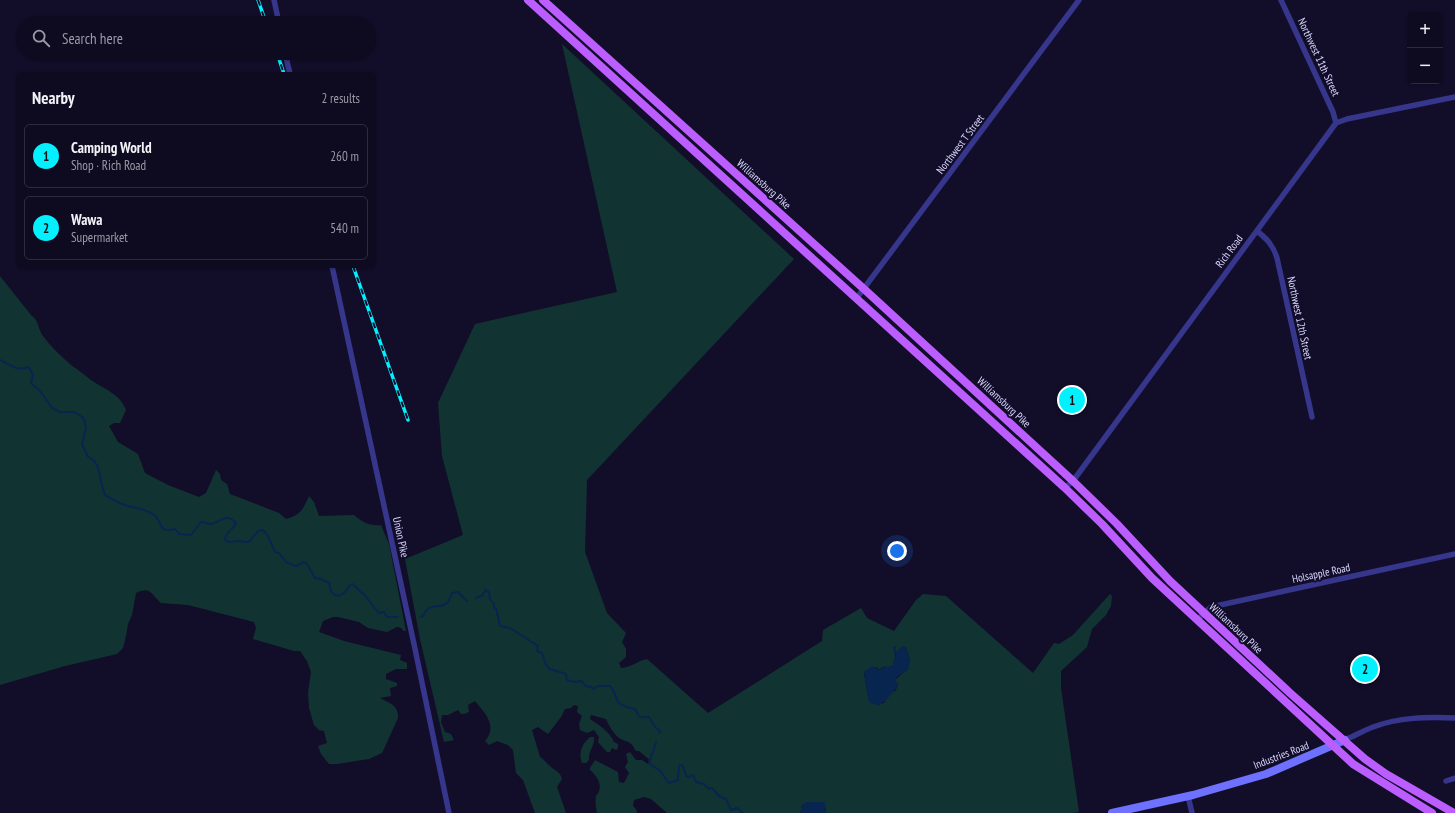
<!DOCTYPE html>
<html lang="en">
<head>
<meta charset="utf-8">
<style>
  body { margin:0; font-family:"PT Sans Narrow",sans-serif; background:#171329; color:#f1f3f6 }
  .controls { position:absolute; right:12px; top:12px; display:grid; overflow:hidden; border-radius:6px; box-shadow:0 1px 3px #0004 }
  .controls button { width:36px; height:36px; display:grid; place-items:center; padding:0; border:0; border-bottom:1px solid #2e2b3e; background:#0e0a20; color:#f1f3f6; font:20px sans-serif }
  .you { position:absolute; left:897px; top:551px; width:14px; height:14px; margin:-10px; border:3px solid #fff; border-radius:50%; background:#1a73e8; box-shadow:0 0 0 6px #1a73e833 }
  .badge { display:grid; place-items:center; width:26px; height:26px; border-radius:50%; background:#03f0ff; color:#111; font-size:13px; font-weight:700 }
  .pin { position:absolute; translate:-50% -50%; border:2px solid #fff; box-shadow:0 1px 4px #0006 }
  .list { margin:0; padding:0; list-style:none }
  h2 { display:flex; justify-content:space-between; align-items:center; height:52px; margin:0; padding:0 16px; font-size:17px }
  h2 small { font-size:13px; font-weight:400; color:#9b9aa5 }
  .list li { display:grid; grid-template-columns:26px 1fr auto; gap:12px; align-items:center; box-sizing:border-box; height:64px; margin:0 8px 8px; padding:0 8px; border:1px solid #2e2b3e; border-radius:6px }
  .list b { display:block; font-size:15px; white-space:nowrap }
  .list p { margin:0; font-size:13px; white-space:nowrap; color:#9b9aa5 }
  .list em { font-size:13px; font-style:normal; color:#9b9aa5 }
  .icon { flex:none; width:22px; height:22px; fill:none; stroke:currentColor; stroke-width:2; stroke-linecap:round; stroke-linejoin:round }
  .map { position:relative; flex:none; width:1455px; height:813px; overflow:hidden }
  .search { position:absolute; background:#0e0a20; box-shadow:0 1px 3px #0004; left:16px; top:16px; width:360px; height:44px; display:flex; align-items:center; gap:10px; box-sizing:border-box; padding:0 14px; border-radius:22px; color:#9b9aa5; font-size:15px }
  .panel { position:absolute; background:#0e0a20; box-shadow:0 1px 3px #0004; left:16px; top:72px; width:360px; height:196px; border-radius:6px }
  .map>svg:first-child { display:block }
</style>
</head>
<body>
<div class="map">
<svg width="1455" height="813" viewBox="0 0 1455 813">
  <rect width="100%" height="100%" fill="#120e2a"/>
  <path fill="#113432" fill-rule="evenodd" d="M562,44L794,259L587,480L585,552L607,613L626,633L622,642L626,649V657L619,663L621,668C632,667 637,661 647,659L708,713L822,641L823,630L861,608L867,618L894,631L916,600L923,594L946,596L1033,673L1054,643L1059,644L1073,635L1110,594L1112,596L1111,606L1106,615L1092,629L1087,647L1061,671V688L1079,812L1073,813H826V808L812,802H807L800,812L801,813H667L651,799L644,797L634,800L633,806L636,809L637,813H597C596,808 595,802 596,796C597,794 599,793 599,791C602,783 596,775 590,770V768L595,760L618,772L619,782L624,783L629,773L625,767L628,762L626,754L630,752L636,760H642L648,764L651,761L639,751H636C629,739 630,744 619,738C613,733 609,726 606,719L591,715L590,719C599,725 610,732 614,742L618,744V748L616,750L612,748L610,752H607L598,742L599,737L594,730L587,733L580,730L579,724L582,716L577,712L578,706L574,705L571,708L565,709L561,717L548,734L538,727L532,730L540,757C545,760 546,763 550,766C555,771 560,771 562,779L557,787L566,813H535L523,780L516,773L513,750L508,745L497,741L489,745L485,741C498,726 485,713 475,701L468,705L469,712L464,714H461L458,710L448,715H442L441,722L445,732L451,734L454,740L444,742L420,639L405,559L463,535L442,456L438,403L475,324L617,292ZM906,647L910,660L905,671L895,680L898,684L896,690L890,694L884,703L874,704L873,702L871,703L868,699V695L864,674L865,671L876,667L880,670L882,667H889L893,665L895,659V648L896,651L898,652Z
    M0,276L31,315C40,322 37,328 43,336C51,347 61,356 71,365C78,370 85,375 91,380C104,389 120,394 126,410L120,423H114L109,426L118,442L138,454L145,473L168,485L199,497L206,493L216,470L220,474L221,480L227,484L230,494L279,513L286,519C301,515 303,509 309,496L314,502L319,516L354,515C363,523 370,526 381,525L389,544L406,631H404L401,628L397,627L387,632L368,628L359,622L338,617H333L323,621L319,632L344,641L401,655L400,660L407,663V669H396L386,674V679L397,683V686L390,688L391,696L380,698C389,703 399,705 398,718L382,753L369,759L337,764H329L321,754L318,746L327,743L324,731L319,730L314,725L309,708L308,693L311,672L307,661L300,651H294L253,639L256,628L254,622L188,605L161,603C151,594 150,586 136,593L132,615L128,624L126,636L123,648L117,654L65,666L0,685Z
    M590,737H594C595,746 588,751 589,760L586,763H582C578,752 582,744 590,737Z"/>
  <path fill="#08254f" d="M896,646V651H897L903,646L906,647L910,660L908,670C903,673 898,675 895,680L898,684C896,691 889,695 886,701L881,703L879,706L871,703L868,699L864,672L872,666L880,670L884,666L889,667L893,665V661L895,658L896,655L894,653L893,647Z
    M807,802H825L826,813H801V805Z"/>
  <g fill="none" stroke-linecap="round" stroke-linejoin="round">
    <path stroke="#08254f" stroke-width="2" d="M0,360C9,364 18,372 28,367L30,369L33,375L31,383L41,392L52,408L60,412H74L81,416L84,419L86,428L82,444L88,457C102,462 99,484 105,495C111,498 116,502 122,504C132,508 143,508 153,514C164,521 156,534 175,529L179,534L191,535L201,522C204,522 208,524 211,524C221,522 226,512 236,523C233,531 226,530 225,540C230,544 232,541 238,541C241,541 245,542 249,542L258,531L263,530L268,536L275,552L279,553L286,562L296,566L304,562L307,564L315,578L321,579L329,583C330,590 334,601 344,593C348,590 347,586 353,584C357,589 364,594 367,598C371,603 374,608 379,613L384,612L387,617H398
      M476,598L483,595L485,590L489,592L490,599L494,604V608H496L500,626L510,628L535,644L538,646L537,651L542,653L546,665L550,669L566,674L567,680L575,682L581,681L586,686L591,687L593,689L598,686H610L613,690L618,702C621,705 630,709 635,709C639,717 639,718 649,717L655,727L660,731L659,733
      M420,617L423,616C430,600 440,611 448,602C450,600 450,596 452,593L458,592L467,601
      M656,742L654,749L649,762C651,767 655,766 659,770C663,773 665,779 669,783L678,780L679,766L681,765L683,766L686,776L689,777L693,775L696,782L704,784L709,789L712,788L719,796L726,799L731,810L737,808L743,813"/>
    <path stroke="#36368c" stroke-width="5.5" d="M274,0L279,23
      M1281,0L1333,112L1336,123
      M285,53L290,74
      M1257,231C1267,239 1273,245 1277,258L1312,417
      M332,266L414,644L449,813
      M856,299L1079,0
      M1065,488L1073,481L1336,123L1347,119L1455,97
      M1197,620L1211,607L1455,554
      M1345,740C1354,736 1363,731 1373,727C1399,717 1427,717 1455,718
      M1446,781L1455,778
      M1188,796L1192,813"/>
    <path stroke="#6e70ff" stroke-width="8" d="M1112,813L1193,795L1266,774L1345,740"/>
    <path stroke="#bc5eff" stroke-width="8" d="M528,0L1065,488L1102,524L1152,578L1353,764L1432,813
      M543,0L864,289L1073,481L1117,524L1170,581L1290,693L1365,759L1386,774L1454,813"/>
    <defs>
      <path id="rail" d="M258,0L266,23
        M277,53L284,74
        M353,266L408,420"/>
    </defs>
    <use href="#rail" stroke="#03f0ff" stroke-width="3.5"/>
    <use href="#rail" stroke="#120e2a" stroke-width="2" stroke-dasharray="6" stroke-linecap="butt"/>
  </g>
  <g text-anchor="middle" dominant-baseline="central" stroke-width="4" stroke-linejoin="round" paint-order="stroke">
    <g font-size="11" fill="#dad7ff" stroke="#120e2a">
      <text transform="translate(1319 57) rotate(65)">Northwest 11th Street</text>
      <text transform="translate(960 144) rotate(-53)">Northwest T Street</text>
      <text transform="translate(764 184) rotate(42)">Williamsburg Pike</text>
      <text transform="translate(1229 251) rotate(-53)">Rich Road</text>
      <text transform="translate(1300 318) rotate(78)">Northwest 12th Street</text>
      <text transform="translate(1004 402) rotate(43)">Williamsburg Pike</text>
      <text transform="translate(401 537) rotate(78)">Union Pike</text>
      <text transform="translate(1321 573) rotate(-12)">Holsapple Road</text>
      <text transform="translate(1236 628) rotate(43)">Williamsburg Pike</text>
      <text transform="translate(1281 755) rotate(-21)">Industries Road</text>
    </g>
  </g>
</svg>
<div class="controls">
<button>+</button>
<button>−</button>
</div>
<div class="you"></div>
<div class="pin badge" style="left:1072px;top:400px">1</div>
<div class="pin badge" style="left:1365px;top:669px">2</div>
<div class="search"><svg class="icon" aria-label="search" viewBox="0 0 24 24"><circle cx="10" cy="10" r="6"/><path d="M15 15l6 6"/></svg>Search here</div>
<section class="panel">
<h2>Nearby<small>2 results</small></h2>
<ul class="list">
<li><span class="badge">1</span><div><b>Camping World</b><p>Shop · Rich Road</p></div><em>260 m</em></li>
<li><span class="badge">2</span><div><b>Wawa</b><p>Supermarket</p></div><em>540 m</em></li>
</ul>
</section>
</div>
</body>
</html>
